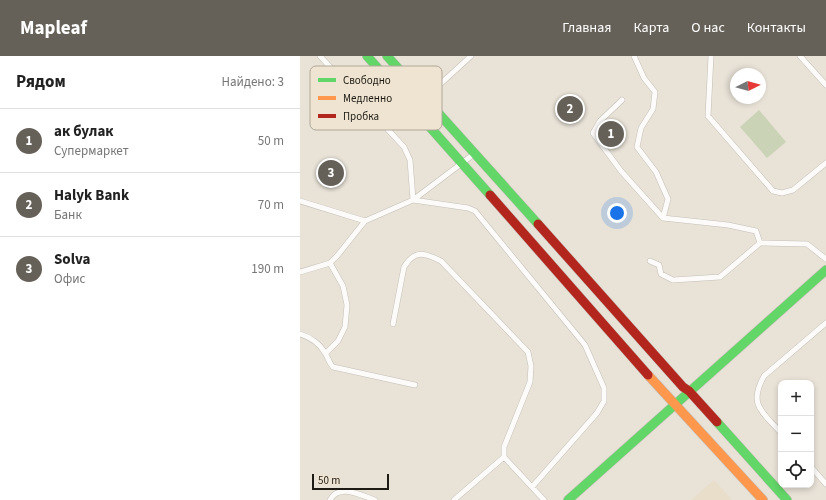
<!DOCTYPE html>
<html lang="ru">
<head>
<meta charset="utf-8">
<style>
  body { margin:0; font-family:"Source Sans 3",sans-serif; background:#f2f2f2; color:#222 }
  .controls { position:absolute; right:12px; bottom:12px; display:grid; overflow:hidden; border-radius:8px; box-shadow:0 2px 6px #0003 }
  .controls button { width:36px; height:36px; display:grid; place-items:center; padding:0; border:0; border-bottom:1px solid #e0e0e0; background:#fff; color:#222; font:20px sans-serif }
  .compass { position:absolute; left:430px; top:12px; width:36px; height:36px; border-radius:50%; background:#fff; box-shadow:0 2px 6px #0003; rotate:84deg }
  .scale { position:absolute; left:12px; bottom:10px; width:77px; box-sizing:border-box; padding-left:4px; border:2px solid #1e1b14; border-top:0; font-size:11px; line-height:14px; white-space:nowrap; color:#1e1b14; -webkit-text-stroke:3px #eee4d1; paint-order:stroke }
  .you { position:absolute; left:317px; top:157px; width:14px; height:14px; margin:-10px; border:3px solid #fff; border-radius:50%; background:#1a73e8; box-shadow:0 0 0 6px #1a73e833 }
  .badge { display:grid; place-items:center; width:26px; height:26px; border-radius:50%; background:#656158; color:#fff; font-size:13px; font-weight:700 }
  .pin { position:absolute; translate:-50% -50%; border:2px solid #fff; box-shadow:0 1px 4px #0006 }
  .list { margin:0; padding:0; list-style:none }
  h2 { display:flex; justify-content:space-between; align-items:center; height:52px; margin:0; padding:0 16px; font-size:17px }
  h2 small { font-size:13px; font-weight:400; color:#767676 }
  .list li { display:grid; grid-template-columns:26px 1fr auto; gap:12px; align-items:center; box-sizing:border-box; height:64px; padding:0 16px; border-top:1px solid #e0e0e0 }
  .list b { display:block; font-size:15px; white-space:nowrap }
  .list p { margin:0; font-size:13px; white-space:nowrap; color:#767676 }
  .list em { font-size:13px; font-style:normal; color:#767676 }
  .icon { flex:none; width:22px; height:22px; fill:none; stroke:currentColor; stroke-width:2; stroke-linecap:round; stroke-linejoin:round }
  .map { position:relative; flex:none; width:526px; height:444px; overflow:hidden }
  header { display:flex; align-items:center; gap:24px; box-sizing:border-box; height:56px; padding:0 20px; background:#656158; color:#fff }
  header strong { font-size:19px }
  nav { display:flex; gap:22px; margin-inline-start:auto; font-size:14px }
  main { display:flex }
  aside { flex:1; background:#fff }
  .map>svg:first-child { display:block }
</style>
</head>
<body>
<header>
<strong>Mapleaf</strong>
<nav><a>Главная</a><a>Карта</a><a>О нас</a><a>Контакты</a></nav>
</header>
<main>
<aside>
<h2>Рядом<small>Найдено: 3</small></h2>
<ul class="list">
<li><span class="badge">1</span><div><b>ак булак</b><p>Супермаркет</p></div><em>50 m</em></li>
<li><span class="badge">2</span><div><b>Halyk Bank</b><p>Банк</p></div><em>70 m</em></li>
<li><span class="badge">3</span><div><b>Solva</b><p>Офис</p></div><em>190 m</em></li>
</ul>
</aside>
<div class="map">
<svg width="526" height="444" viewBox="0 0 526 444">
  <rect width="100%" height="100%" fill="#e8e2d7"/>
  <path fill="#e8deca" d="M414,424L432,444H391Z"/>
  <path fill="#cad3b5" d="M459,54L486,86L467,102L440,71Z"/>
  <g fill="none" stroke-linecap="round" stroke-linejoin="round">
    <defs>
      <path id="lane" d="M20,0L104,91L110,104L113,144
        M334,0L344,22L355,36L353,53L341,72L337,91L356,116L368,143L363,162
        M411,0L408,60L473,135L482,137L493,134L526,107
        M500,0L526,29
        M322,44L300,65L293,77L321,115L363,162L428,169L456,175L460,187
        M114,52L171,0
        M113,144L168,152L175,155L285,289L304,332V345L297,357L232,431
        M0,145L65,165L113,144L174,98
        M350,205L359,209L361,218L373,224L420,221L460,187L507,188L526,203
        M0,216L30,207L37,200L65,165
        M93,268L104,211C115,193 125,197 141,205L228,296L231,310L230,326L204,391V401L154,444
        M0,278C10,281 20,288 25,297C28,301 29,307 33,311L115,329
        M26,297L38,285L45,271L47,249L43,230L30,207
        M481,377C462,355 448,349 464,320L526,267
        M204,401L244,444
        M511,411L526,428
        M30,444C39,427 60,439 75,444"/>
      <path id="fast" d="M67,0L190,139
        M87,0L238,168
        M417,366L487,444
        M268,444L526,214"/>
      <path id="slow" d="M348,319L463,444"/>
      <path id="jam" d="M190,139L348,319
        M238,168L383,331L389,335L417,366"/>
    </defs>
    <use href="#lane" stroke="#c4bfb7" stroke-width="6"/>
    <use href="#fast" stroke="#c4bfb7" stroke-width="10"/>
    <use href="#slow" stroke="#c4bfb7" stroke-width="10"/>
    <use href="#jam" stroke="#c4bfb7" stroke-width="10"/>
    <use href="#lane" stroke="#fcfbf9" stroke-width="5"/>
    <use href="#fast" stroke="#63d668" stroke-width="9"/>
    <use href="#slow" stroke="#ff974d" stroke-width="9"/>
    <use href="#jam" stroke="#b3261e" stroke-width="9"/>
  </g>
  <rect x="10" y="10" width="132" height="64" rx="6" fill="#eee4d1" stroke="#b0a898" stroke-width="1"/>
  <rect x="18" y="22" width="18" height="4" fill="#63d668"/>
  <rect x="18" y="40" width="18" height="4" fill="#ff974d"/>
  <rect x="18" y="58" width="18" height="4" fill="#b3261e"/>
  <g font-size="11" fill="#1e1b14">
    <text x="43" y="28">Свободно</text>
    <text x="43" y="46">Медленно</text>
    <text x="43" y="64">Пробка</text>
  </g>
</svg>
<div class="controls">
<button>+</button>
<button>−</button>
<button><svg class="icon" aria-label="locate" viewBox="0 0 24 24"><circle cx="12" cy="12" r="6"/><path d="M12 2v4M12 18v4M2 12h4M18 12h4"/></svg></button>
</div>
<svg class="compass" viewBox="-18 -18 36 36"><path d="M0-13l5 13h-10z" fill="#e53935"/><path d="M0 13l5-13h-10z" fill="#767676"/></svg>
<div class="scale">50 m</div>
<div class="you"></div>
<div class="pin badge" style="left:311px;top:78px">1</div>
<div class="pin badge" style="left:270px;top:53px">2</div>
<div class="pin badge" style="left:31px;top:117px">3</div>
</div>
</main>
</body>
</html>
